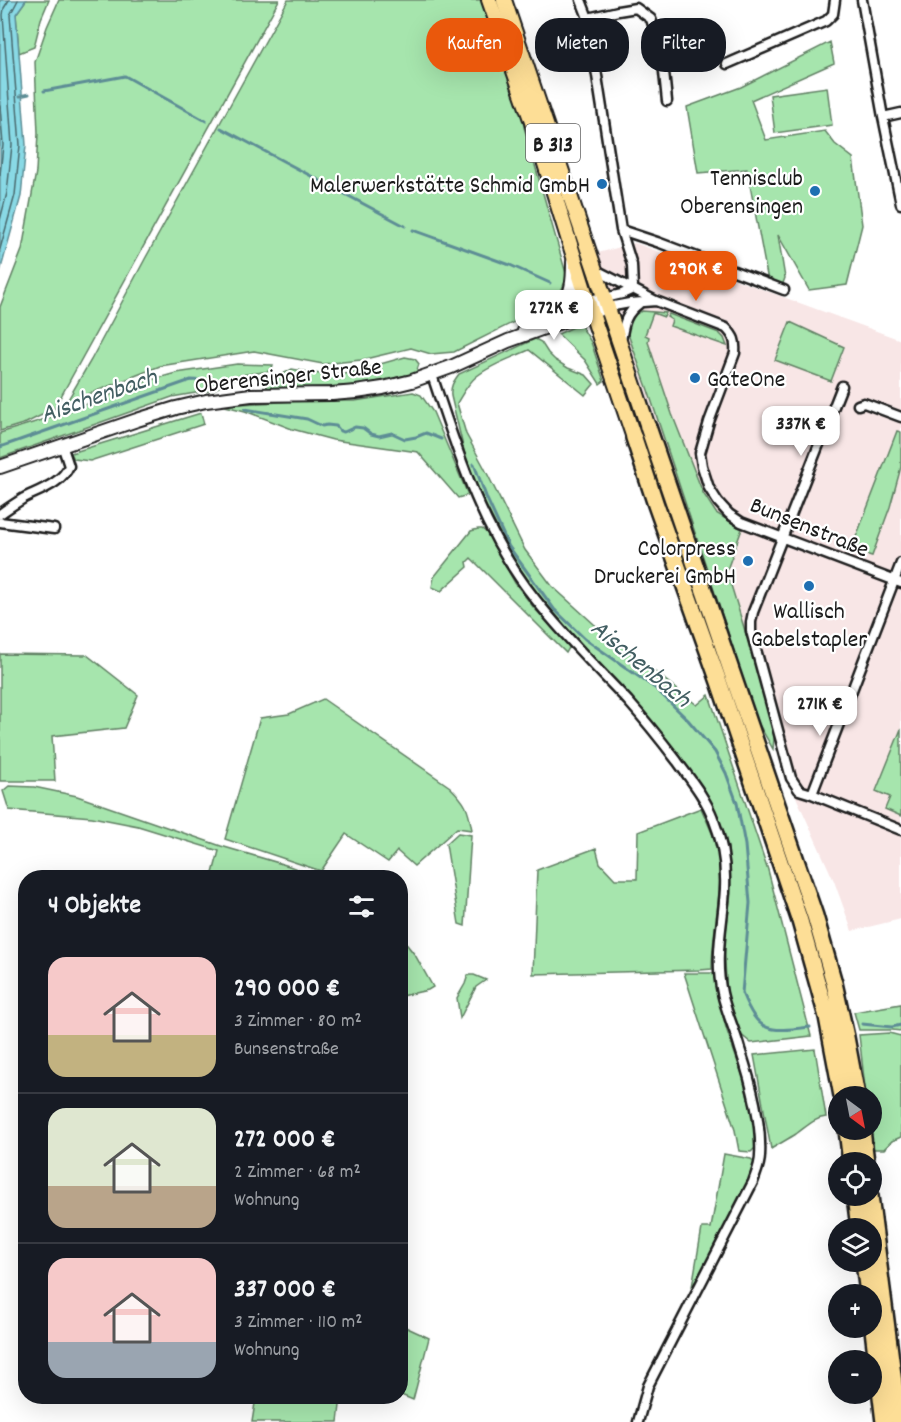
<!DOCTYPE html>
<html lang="de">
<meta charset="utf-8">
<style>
body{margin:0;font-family:Dekko,sans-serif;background:#242831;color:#f1f3f6;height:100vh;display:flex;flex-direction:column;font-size:22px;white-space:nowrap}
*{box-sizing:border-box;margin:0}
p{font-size:20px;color:#9ea1a6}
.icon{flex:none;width:33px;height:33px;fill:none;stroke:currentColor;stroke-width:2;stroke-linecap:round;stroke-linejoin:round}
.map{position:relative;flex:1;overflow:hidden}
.sheet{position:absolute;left:18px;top:870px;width:390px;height:534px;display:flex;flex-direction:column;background:#171b24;border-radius:24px;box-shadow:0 6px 24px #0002}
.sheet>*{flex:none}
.guide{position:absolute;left:426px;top:18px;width:384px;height:54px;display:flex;gap:12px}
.needle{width:39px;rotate:148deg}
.fabs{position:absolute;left:828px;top:1086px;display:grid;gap:12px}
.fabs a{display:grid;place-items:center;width:54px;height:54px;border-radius:50%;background:#171b24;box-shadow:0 6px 24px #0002;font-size:30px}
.price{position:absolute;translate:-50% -51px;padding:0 14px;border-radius:12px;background:#fff;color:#222;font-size:20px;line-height:39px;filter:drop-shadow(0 2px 3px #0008)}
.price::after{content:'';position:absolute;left:50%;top:36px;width:18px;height:14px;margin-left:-9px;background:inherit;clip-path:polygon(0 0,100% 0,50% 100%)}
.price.on{background:#ea580c;color:#fff}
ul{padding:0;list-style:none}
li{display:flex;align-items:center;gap:18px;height:150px;padding:0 30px}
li+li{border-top:2px solid #363941}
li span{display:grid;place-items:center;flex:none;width:168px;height:120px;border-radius:18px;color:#555}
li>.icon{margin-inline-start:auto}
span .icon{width:72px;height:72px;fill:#fffc;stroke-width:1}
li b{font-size:26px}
h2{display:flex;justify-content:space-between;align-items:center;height:72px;padding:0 30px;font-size:26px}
.chip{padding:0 21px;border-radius:24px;background:#171b24;box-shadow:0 6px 24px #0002;font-size:21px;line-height:54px}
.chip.on{background:#ea580c;color:#fff}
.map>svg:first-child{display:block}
.built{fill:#f8e6e6}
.green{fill:#a6e5ad;stroke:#618064;stroke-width:1.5}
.water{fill:#89d9e5;stroke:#5d8d95;stroke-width:1.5}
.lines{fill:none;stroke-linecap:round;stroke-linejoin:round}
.shore{stroke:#48686c;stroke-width:1.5}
.stream{stroke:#5d8d95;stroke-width:3}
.street-casing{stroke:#1c1c1c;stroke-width:13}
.secondary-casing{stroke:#1c1c1c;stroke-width:16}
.primary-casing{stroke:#1c1c1c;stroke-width:18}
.highway-casing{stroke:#1c1c1c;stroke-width:20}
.street{stroke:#fff;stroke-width:8}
.secondary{stroke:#fff;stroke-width:12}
.primary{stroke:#fdde96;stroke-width:14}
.highway{stroke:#fdde96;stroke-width:15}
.poi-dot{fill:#1f6fb2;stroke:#fff;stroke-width:2}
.labels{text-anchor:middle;stroke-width:4.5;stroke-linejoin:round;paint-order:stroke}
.shield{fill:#fff;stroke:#606060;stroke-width:1.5}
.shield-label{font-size:22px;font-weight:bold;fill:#1c1c1c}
.poi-label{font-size:24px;fill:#1c1c1c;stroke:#fff;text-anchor:end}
.street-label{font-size:24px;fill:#1c1c1c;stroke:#fff}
.water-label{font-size:26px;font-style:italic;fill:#425e62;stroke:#fff}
</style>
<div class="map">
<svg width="901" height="1422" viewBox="0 0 901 1422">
<rect width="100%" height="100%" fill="#fff"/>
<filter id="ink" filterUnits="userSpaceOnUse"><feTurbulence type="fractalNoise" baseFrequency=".0167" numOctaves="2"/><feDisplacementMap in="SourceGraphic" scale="12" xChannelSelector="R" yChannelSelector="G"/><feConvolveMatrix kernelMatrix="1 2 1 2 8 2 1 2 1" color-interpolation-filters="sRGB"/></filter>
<g filter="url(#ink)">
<!-- built -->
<path class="built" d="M635 243 901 340V919L852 931 834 881 792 788 725 575 699 547 598 253Z"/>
<!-- green -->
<path class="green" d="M26 0H49L41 19 34 47 19 53 16 14Z
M59 0H279L54 409 26 423 0 431V307L22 250 36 172 38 133 35 62 47 27Z
M288 0H483L519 97 524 127 567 277 561 291 550 304 454 352 431 354 411 348 361 360 323 364 254 351 160 366 66 403 91 360 145 259Z
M830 42 834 63 751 100 766 140 825 131 835 144 853 158 862 225 847 285 809 290 778 235 785 278 782 286 768 281 747 169 698 173 687 107 741 87Z
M827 87 832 125 775 133 770 95Z
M642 311 666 313 664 317 653 313 645 335 649 337 648 342 672 414 703 493 716 513 742 529 725 575 731 585 775 729 773 749 757 721 648 390 628 334V327L632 315Z
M669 314 719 333 724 338 727 346 670 326 672 320 667 317Z
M790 322 844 347 831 381 775 360Z
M580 324 591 342 604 381 600 384 585 360 558 334Z
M535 339 541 342 548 353 555 360 568 368 586 375 594 384 585 395 529 350C512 358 492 364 477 376 468 383 463 393 457 403L466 434 484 467 525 550 552 586 594 624 697 705 709 695 768 870 811 1036 751 1043 739 1033 727 995 724 947 731 893 728 848 719 819 704 789 656 726 583 646 537 593 514 560 479 492 465 455 451 396C450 387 453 382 459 374Z
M405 357 415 359 419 364 416 373 362 385 266 390 268 382 292 369 320 374H345Z
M237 364 273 365 271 371 241 375 213 390 172 397 0 458V433L58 415 144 382 176 373Z
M413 392 421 395 433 412 468 495 458 498 418 452 333 440 292 429 245 411 221 405 300 401H355Z
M201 413 204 424 90 461 74 459 71 453Z
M897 431 901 432V467L890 507 872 556 851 550Z
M478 529H482L488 534 515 583 534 608 570 646 566 653 471 558 467 562 468 567 441 591 432 587 434 577 471 531Z
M0 654 87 655 138 695 124 728 52 736 55 781H0Z
M323 699 450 787C466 803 468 808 472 830L457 828 414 866 397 851 388 862 346 834 321 871 225 839 260 718 289 714Z
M901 729V816L885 809 890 797 876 791Z
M9 786 34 787 77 796 221 846 289 866 318 877H212L219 851 138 826 92 817 9 810 3 791Z
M701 808C709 826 719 845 720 865 721 900 712 934 712 969L700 970 533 974 537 870 596 848 600 863 615 879H637L638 832Z
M458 833 471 835 465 926 459 924 446 844Z
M400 936 415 955 433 987 428 990 401 996Z
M684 973H713L726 1028 743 1077 753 1119 755 1148 751 1152 739 1151 735 1130Z
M468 975H474L486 980 476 987 460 1018 457 998 465 984Z
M901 1004V1031L892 1030H859L854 1012Z
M889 1033 901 1036V1137L892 1141 884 1149H872L869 1130H872V1096H866L859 1035Z
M815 1049 826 1117C814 1118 806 1127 796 1134 788 1139 779 1144 771 1149L754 1055Z
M724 1154 751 1159 755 1163C740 1207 716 1248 692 1287L702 1228H711Z
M401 1325 429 1338 413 1400 401 1395Z
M256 1397H341L338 1422H252Z"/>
<!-- water -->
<path class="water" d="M0 0H26L16 14 26 145 21 196 0 272Z"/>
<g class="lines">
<!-- shore -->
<path class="shore" d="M0 106 3 145 0 175
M0 220 7 193 12 145 3 15 4 8 9 0
M0 249 15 195 20 145 10 15 18 0"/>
<!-- stream -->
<path class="stream" d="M44 91 125 76 206 121
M20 96 29 94
M221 128 405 226
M413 230 510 265 550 283
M245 409 307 419 322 426 327 425 336 426 340 431 344 432 355 427 363 428 371 434 379 436 392 433 405 439 416 437 426 433 441 439
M0 447 191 380 209 381
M474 464 487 499 509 547 554 609 585 639 655 688 688 720 715 752 726 773 737 803 745 845 750 903 742 993C759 1034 769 1032 810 1027
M862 1024 892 1027 901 1025"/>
<!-- street casing -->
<g class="street-casing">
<path id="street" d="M581 0 588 18 621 230 632 265 633 289
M862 0 883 117 901 204
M588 18 618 11 636 8 651 19 662 53 667 101
M727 64 826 21 833 14 835 0
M883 117 901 113
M621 230 660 243 784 290
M596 270 656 301 726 328C734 336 736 341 735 353L709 422 700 453 702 466 709 488 718 502 729 514 741 522 901 583
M605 298 622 294 633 289
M608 307 630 303 656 301
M621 341C624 323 625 314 640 303
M432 375C458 454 483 534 536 600 564 636 597 668 628 701 645 720 661 740 677 761 690 779 705 797 713 818 722 840 726 866 725 889 723 925 714 956 722 993 726 1012 735 1030 740 1049 750 1079 762 1124 760 1156 760 1165 756 1173 753 1182L648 1386 638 1422
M858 405 864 403 901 417
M0 514C8 508 16 503 24 498 40 490 62 483 69 466L62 445
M0 522 54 529
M901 563 812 794 901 830
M812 794 799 790 791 778 751 631V622L753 612 842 386"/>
</g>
<!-- secondary casing -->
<g class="secondary-casing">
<path id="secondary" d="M562 310C572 292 573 282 573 262
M524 331 562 310 605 298
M0 467 137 420 176 408 206 401 251 395 332 394 356 392 383 388 412 381 451 367 508 341 574 317 608 307"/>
</g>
<!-- primary casing -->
<g class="primary-casing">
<path id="primary" d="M489 0 532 122 588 302 634 438
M504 0 648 427"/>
</g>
<!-- highway casing -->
<g class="highway-casing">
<path id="highway" d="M648 427 815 916 834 983 846 1037 857 1096
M634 438 656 505 719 682 800 921 827 1017 842 1096
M847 1130 851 1162
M862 1130 866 1162
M855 1196 859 1228
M870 1196 899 1422
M864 1262 868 1294
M872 1321 884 1422"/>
</g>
<!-- street -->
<use href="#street" class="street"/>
<!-- secondary -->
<use href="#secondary" class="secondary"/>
<!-- primary -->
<use href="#primary" class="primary"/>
<!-- highway -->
<use href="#highway" class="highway"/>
</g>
</g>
<!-- markers -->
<g class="poi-dot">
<circle cx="602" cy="184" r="6"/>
<circle cx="815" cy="191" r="6"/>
<circle cx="695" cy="378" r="6"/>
<circle cx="748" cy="561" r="6"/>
<circle cx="809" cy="586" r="6"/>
</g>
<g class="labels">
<!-- shield labels -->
<rect class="shield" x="526" y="124" width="54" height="38" rx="4.5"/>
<g class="shield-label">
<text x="553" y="151">B 313</text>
</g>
<!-- poi labels -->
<g class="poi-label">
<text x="803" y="185">Tennisclub<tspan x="803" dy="28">Oberensingen</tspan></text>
<text x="590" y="192">Malerwerkstätte Schmid GmbH</text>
<text x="707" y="386" text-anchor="start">GateOne</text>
<text x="736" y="555">Colorpress<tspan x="736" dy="28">Druckerei GmbH</tspan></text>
<text x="809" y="618" text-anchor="middle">Wallisch<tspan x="809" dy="28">Gabelstapler</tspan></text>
</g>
<!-- street labels -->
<g class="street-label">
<text transform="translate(288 375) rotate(-6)" y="8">Oberensinger Straße</text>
<text transform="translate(810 526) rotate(22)" y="8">Bunsenstraße</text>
</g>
<!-- water labels -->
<g class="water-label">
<text transform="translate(98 394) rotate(-19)" y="9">Aischenbach</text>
<text transform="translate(642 662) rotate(40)" y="9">Aischenbach</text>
</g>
</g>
</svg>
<div class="fabs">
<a><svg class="needle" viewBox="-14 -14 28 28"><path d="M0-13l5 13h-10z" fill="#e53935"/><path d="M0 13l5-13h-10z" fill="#9ea1a6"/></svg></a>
<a><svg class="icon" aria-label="locate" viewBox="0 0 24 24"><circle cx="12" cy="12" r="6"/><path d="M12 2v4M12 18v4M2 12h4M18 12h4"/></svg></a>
<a><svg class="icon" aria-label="layers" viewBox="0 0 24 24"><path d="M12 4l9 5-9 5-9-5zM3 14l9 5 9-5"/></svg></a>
<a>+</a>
<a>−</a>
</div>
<b class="price on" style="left:696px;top:302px">290K €</b>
<b class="price" style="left:554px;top:341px">272K €</b>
<b class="price" style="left:801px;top:457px">337K €</b>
<b class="price" style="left:820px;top:737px">271K €</b>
<div class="guide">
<a class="chip on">Kaufen</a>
<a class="chip">Mieten</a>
<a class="chip">Filter</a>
</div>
<section class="sheet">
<h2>4 Objekte<svg class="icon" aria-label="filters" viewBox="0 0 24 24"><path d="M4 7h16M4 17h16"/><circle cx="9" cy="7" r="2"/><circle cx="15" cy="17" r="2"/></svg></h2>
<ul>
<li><span style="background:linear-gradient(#f6c9c9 65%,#c2b280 0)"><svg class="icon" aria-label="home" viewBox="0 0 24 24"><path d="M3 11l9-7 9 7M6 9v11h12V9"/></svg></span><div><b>290 000 €</b><p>3 Zimmer · 80 m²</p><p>Bunsenstraße</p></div></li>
<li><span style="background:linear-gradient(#dfe7d0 65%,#b9a48a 0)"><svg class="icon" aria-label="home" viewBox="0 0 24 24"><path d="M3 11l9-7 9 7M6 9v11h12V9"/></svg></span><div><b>272 000 €</b><p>2 Zimmer · 68 m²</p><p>Wohnung</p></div></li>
<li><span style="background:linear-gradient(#f6c9c9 70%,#9aa5b1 0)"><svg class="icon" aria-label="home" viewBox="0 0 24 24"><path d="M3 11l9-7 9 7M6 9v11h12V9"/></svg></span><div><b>337 000 €</b><p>3 Zimmer · 110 m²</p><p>Wohnung</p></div></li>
</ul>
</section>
</div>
